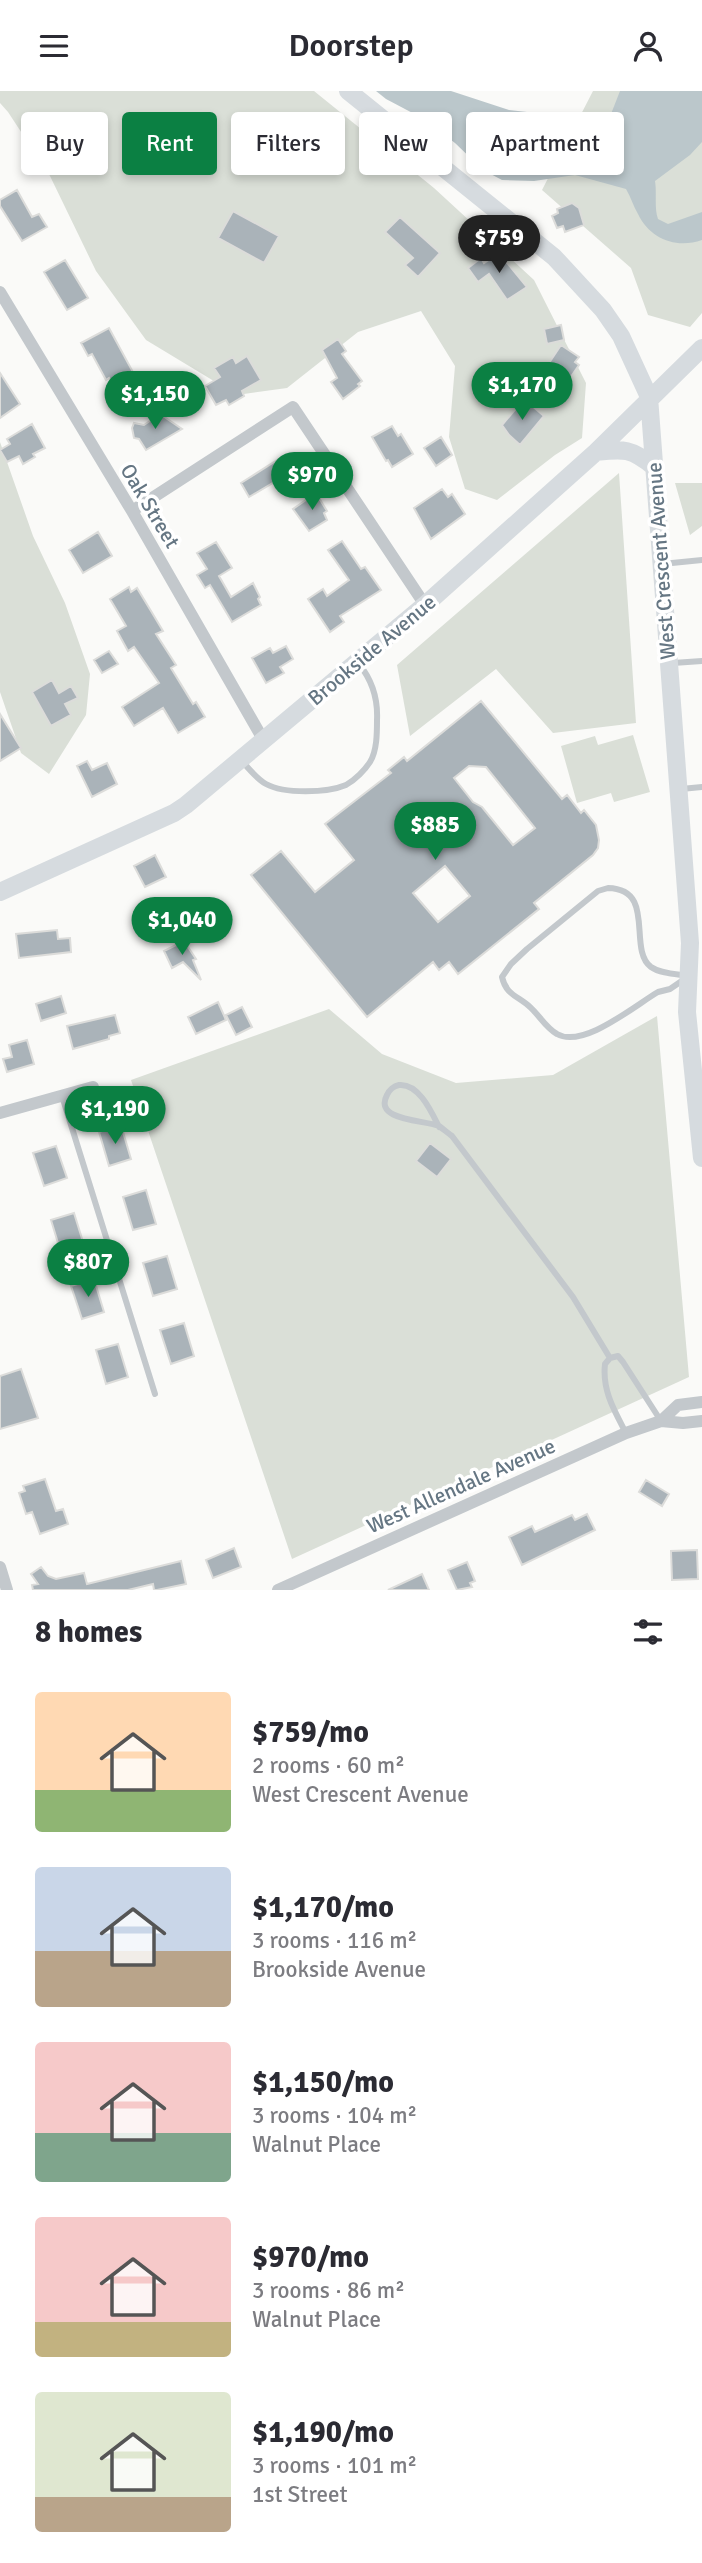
<!DOCTYPE html>
<meta charset="utf-8">
<style>
body{margin:0;font-family:Signika,sans-serif;background:#f7f7f7;color:#2b2b33;height:100vh;display:flex;flex-direction:column;font-size:26px;white-space:nowrap}
*{box-sizing:border-box;margin:0}
p{font-size:23px;color:#7c7c81}
.icon{flex:none;width:38px;height:38px;fill:none;stroke:currentColor;stroke-width:2;stroke-linecap:round;stroke-linejoin:round}
.map{position:relative;height:1499px;overflow:hidden}
.details{display:flex;flex-direction:column;background:#fff;flex:1}
.details>*{flex:none}
.top-card{position:absolute;left:21px;top:21px;width:662px;height:63px;display:flex;gap:14px}
.price{position:absolute;translate:-50% -60px;padding:0 16px;border-radius:24px;background:#0b8043;color:#fff;font-size:23px;line-height:46px;filter:drop-shadow(0 2px 4px #0008)}
.price::after{content:'';position:absolute;left:50%;top:42px;width:21px;height:16px;margin-left:-10px;background:inherit;clip-path:polygon(0 0,100% 0,50% 100%)}
.price.current{background:#222;color:#fff}
ul{padding:0;list-style:none}
li{display:flex;align-items:center;gap:21px;height:175px;padding:0 35px}
li span{display:grid;place-items:center;flex:none;width:196px;height:140px;border-radius:7px;color:#555}
li>.icon{margin-inline-start:auto}
span .icon{width:84px;height:84px;fill:#fffc;stroke-width:1}
li b{font-size:30px}
h2{display:flex;justify-content:space-between;align-items:center;height:84px;padding:0 35px;font-size:30px}
.tag{padding:0 24px;border-radius:7px;background:#fff;box-shadow:0 4px 10px #0003;font-size:24px;line-height:63px}
.tag.current{background:#0b8043;color:#fff}
header{display:flex;justify-content:space-between;align-items:center;height:91px;padding:0 35px;background:#fff;font-size:32px;font-weight:600}
.map>svg:first-child{display:block}
.green{fill:#dadfd7}
.water{fill:#bbc7cb}
.building{fill:#aab3b9;stroke:#dcdcda;stroke-width:2;fill-rule:evenodd}
.lines{fill:none;stroke-linecap:round;stroke-linejoin:round}
.lane{stroke:#c3c8cc;stroke-width:6}
.street{stroke:#c3c8cc;stroke-width:12}
.secondary{stroke:#d6dbdf;stroke-width:18}
.labels{text-anchor:middle;stroke-width:7;stroke-linejoin:round;paint-order:stroke}
.street-label{font-size:21px;fill:#657683;stroke:#fff}
</style>
<header><svg class="icon" aria-label="menu" viewBox="0 0 24 24"><path d="M4 6h16M4 12h16M4 18h16"/></svg>Doorstep<svg class="icon" aria-label="person" viewBox="0 0 24 24"><circle cx="12" cy="8" r="4"/><path d="M4 21q1-7 8-7t8 7"/></svg></header>
<div class="map">
<svg width="702" height="1499" viewBox="0 0 702 1499">
<rect width="100%" height="100%" fill="#fafaf8"/>
<!-- green -->
<path class="green" d="M0 0H314L434 97 534 189 586 292 582 347 555 364 497 409 465 398 449 346 455 275 421 220 358 241 287 297 237 304 146 249 96 180 50 85 8 21 0 12Z
M593 0H702V222L690 236 648 224 631 177 542 99Z
M0 351 33 445 65 512 90 583 86 624 49 683 21 662 0 601Z
M619 382 636 632 553 642 496 578 410 645 397 574Z
M675 392H702V435L690 444Z
M633 644 650 701 614 711 611 702 577 712 561 655 595 645 598 654Z
M329 918 382 963 456 992 553 984 657 925 689 1286 292 1468 131 989Z"/>
<!-- water -->
<path class="water" d="M376 0H451L509 19 563 25 611 23 620 0H702V51L690 64 655 90C657 102 654 117 658 128L668 133 702 121V149C676 158 650 148 638 123 633 115 631 106 626 98L575 84 534 90 502 89 483 79 455 52 422 27 386 8Z"/>
<!-- building -->
<path class="building" d="M17 99 32 126 39 123 47 136 22 150 0 115V109Z
M572 112 579 117 584 134 565 141 563 135 557 137 552 125 558 122 557 118Z
M233 120 279 145 264 172 218 147Z
M400 126 440 162 418 186 405 174 413 167 385 141Z
M499 162 527 196 507 209 489 183 478 191 468 177 481 167 484 172Z
M65 169 88 207 67 219 44 181Z
M561 234 564 249 547 253 544 238Z
M109 237 134 283 113 295 109 287 106 289 92 263 88 265 81 252Z
M338 248 346 260 342 263 362 290 358 293 360 295 343 308 331 291 337 287 322 259Z
M561 254 579 266 575 271 579 274 566 293 562 291 557 299 539 287Z
M247 265 261 289 242 300 244 305 229 314 226 309 216 314 205 295 220 286 214 277 233 266 236 272Z
M0 282 20 313 0 327Z
M185 294 196 311 182 320 171 303Z
M524 308 544 325 520 354 509 344 502 334Z
M160 323 182 338 146 359 139 348 134 347 132 337 134 332 144 334Z
M32 333 45 357 33 363 35 366 23 373 19 365 7 371 0 359 10 353 7 348Z
M392 335 398 345 401 343 413 363 392 376 388 369 386 370 372 346Z
M441 346 452 364 436 375 424 357Z
M282 366 294 387 281 395 278 389 249 406 241 392Z
M442 398 448 406 452 403 465 423 431 448 414 417Z
M316 402 327 420 324 422 327 429 309 440 293 418Z
M98 441 112 465 83 482 69 459Z
M342 450 361 478 365 476 381 499 340 525 344 531 330 541 308 508 323 498 327 505 349 489 328 459Z
M216 451 232 477 219 485 231 506 253 492 260 506 258 508 261 514 232 531 210 494 205 497 197 484 207 478 197 462Z
M129 496 131 501 137 497 151 520 163 540 156 543 176 574 171 577 193 613 196 611 205 626 178 642 163 617 134 635 122 616 159 592 134 556 128 560 117 540 126 535 110 508Z
M286 555 293 568 280 576 284 582 266 592 252 567 270 557 273 562Z
M109 560 118 573 102 582 94 569Z
M52 589 59 602 71 595 78 607 65 613 71 624 51 635 32 601Z
M481 610 562 708 567 704 581 722 584 719 596 734 599 749 598 757 593 764 534 812 539 818 458 883 449 871 439 879 433 871 367 926 251 784 281 760 315 801 354 769 325 733 391 682 388 679 404 666 407 670ZM469 675 486 676 535 737 513 754 482 716 473 711 454 687ZM445 775 470 805 438 831 413 802Z
M0 623 21 657 0 670Z
M87 670 92 679 107 672 117 693 92 706 77 675Z
M155 764 166 786 145 796 134 775Z
M57 839 58 848 70 847 71 861 19 867 16 843Z
M184 850 196 868 193 869 201 889 183 871 172 877 164 860Z
M61 905 66 922 41 930 36 913Z
M218 911 226 929 196 943 188 926Z
M242 916 252 936 236 944 226 924Z
M115 924 120 942 109 945V948L73 958 67 935Z
M27 949 34 973 7 981 3 968 12 966 9 954Z
M121 1034 131 1068 109 1075 99 1041Z
M430 1052 451 1068 437 1086 416 1070Z
M56 1055 67 1087 44 1095 33 1062Z
M146 1099 156 1133 133 1139 123 1106Z
M74 1122 84 1154 61 1162 51 1129Z
M167 1165 177 1198 153 1205 143 1172Z
M94 1188 104 1221 82 1228 71 1195Z
M184 1232 194 1265 171 1273 160 1239Z
M118 1253 128 1286 106 1293 96 1259Z
M21 1278 38 1327 0 1338V1285Z
M45 1388 56 1420 63 1418 68 1433 40 1443 32 1421 26 1423 19 1402 25 1400 23 1395Z
M646 1389 669 1403 662 1415 639 1401Z
M587 1423 595 1439 522 1474 509 1446 532 1435 535 1441 572 1424 575 1429Z
M234 1457 241 1476 213 1487 206 1469Z
M697 1459 698 1488 672 1489 671 1460Z
M181 1470 186 1493 157 1499H154L153 1493 128 1499H33L32 1494 38 1493 31 1483 41 1476 48 1485 56 1488 84 1482 87 1493Z
M467 1471 475 1490 470 1492 472 1496 457 1499 448 1479Z
M422 1483 429 1499H388Z"/>
<g class="lines">
<!-- lane -->
<path class="lane" d="M662 473 702 469
M673 572 702 570
M242 670C249 678 257 688 266 693 284 703 327 702 346 694 355 689 365 679 370 671 377 660 377 642 377 629 378 608 372 589 359 573
M681 698 702 696
M608 797C657 798 627 858 651 876 661 883 677 883 689 885L670 898 658 901C634 915 583 958 557 943 546 937 539 924 530 916 518 905 506 904 502 886L511 873 527 858 598 800Z
M62 1005 155 1303
M439 1036C432 1022 419 992 399 994 394 995 389 999 387 1004 373 1030 425 1029 439 1035 443 1038 448 1042 452 1045L573 1206 610 1267
M626 1342C614 1319 602 1299 605 1273L610 1267 618 1265 623 1271 661 1330"/>
<!-- street -->
<path class="street" d="M0 201 132 420 264 650
M132 420 293 316 425 514
M0 1022 93 996
M661 1330 678 1314 702 1311
M0 1476 7 1499
M278 1499 626 1342 661 1330 683 1332 702 1330"/>
<!-- secondary -->
<path class="secondary" d="M348 0 554 166 603 219 621 245 649 306 690 852 687 921 702 1067
M596 361C624 358 631 357 654 376
M0 801 174 722 186 714 425 514 596 361 702 257"/>
</g>
<g class="labels">
<!-- street labels -->
<g class="street-label">
<text transform="translate(150 415) rotate(59)" y="7">Oak Street</text>
<text transform="translate(661 470) rotate(-94)" y="7">West Crescent Avenue</text>
<text transform="translate(372 559) rotate(-40)" y="7">Brookside Avenue</text>
<text transform="translate(461 1395) rotate(-24)" y="7">West Allendale Avenue</text>
</g>
</g>
</svg>
<b class="price current" style="left:499px;top:184px">$759</b>
<b class="price" style="left:522px;top:331px">$1,170</b>
<b class="price" style="left:155px;top:340px">$1,150</b>
<b class="price" style="left:312px;top:421px">$970</b>
<b class="price" style="left:435px;top:771px">$885</b>
<b class="price" style="left:182px;top:866px">$1,040</b>
<b class="price" style="left:115px;top:1055px">$1,190</b>
<b class="price" style="left:88px;top:1208px">$807</b>
<div class="top-card">
<a class="tag">Buy</a>
<a class="tag current">Rent</a>
<a class="tag">Filters</a>
<a class="tag">New</a>
<a class="tag">Apartment</a>
</div>
</div>
<section class="details">
<h2>8 homes<svg class="icon" aria-label="filters" viewBox="0 0 24 24"><path d="M4 7h16M4 17h16"/><circle cx="9" cy="7" r="2"/><circle cx="15" cy="17" r="2"/></svg></h2>
<ul>
<li><span style="background:linear-gradient(#ffd9b3 70%,#8fb573 0)"><svg class="icon" aria-label="home" viewBox="0 0 24 24"><path d="M3 11l9-7 9 7M6 9v11h12V9"/></svg></span><div><b>$759/mo</b><p>2 rooms · 60 m²</p><p>West Crescent Avenue</p></div></li>
<li><span style="background:linear-gradient(#c9d6e8 60%,#b9a48a 0)"><svg class="icon" aria-label="home" viewBox="0 0 24 24"><path d="M3 11l9-7 9 7M6 9v11h12V9"/></svg></span><div><b>$1,170/mo</b><p>3 rooms · 116 m²</p><p>Brookside Avenue</p></div></li>
<li><span style="background:linear-gradient(#f6c9c9 65%,#7fa58c 0)"><svg class="icon" aria-label="home" viewBox="0 0 24 24"><path d="M3 11l9-7 9 7M6 9v11h12V9"/></svg></span><div><b>$1,150/mo</b><p>3 rooms · 104 m²</p><p>Walnut Place</p></div></li>
<li><span style="background:linear-gradient(#f6c9c9 75%,#c2b280 0)"><svg class="icon" aria-label="home" viewBox="0 0 24 24"><path d="M3 11l9-7 9 7M6 9v11h12V9"/></svg></span><div><b>$970/mo</b><p>3 rooms · 86 m²</p><p>Walnut Place</p></div></li>
<li><span style="background:linear-gradient(#dfe7d0 75%,#b9a48a 0)"><svg class="icon" aria-label="home" viewBox="0 0 24 24"><path d="M3 11l9-7 9 7M6 9v11h12V9"/></svg></span><div><b>$1,190/mo</b><p>3 rooms · 101 m²</p><p>1st Street</p></div></li>
</ul>
</section>
